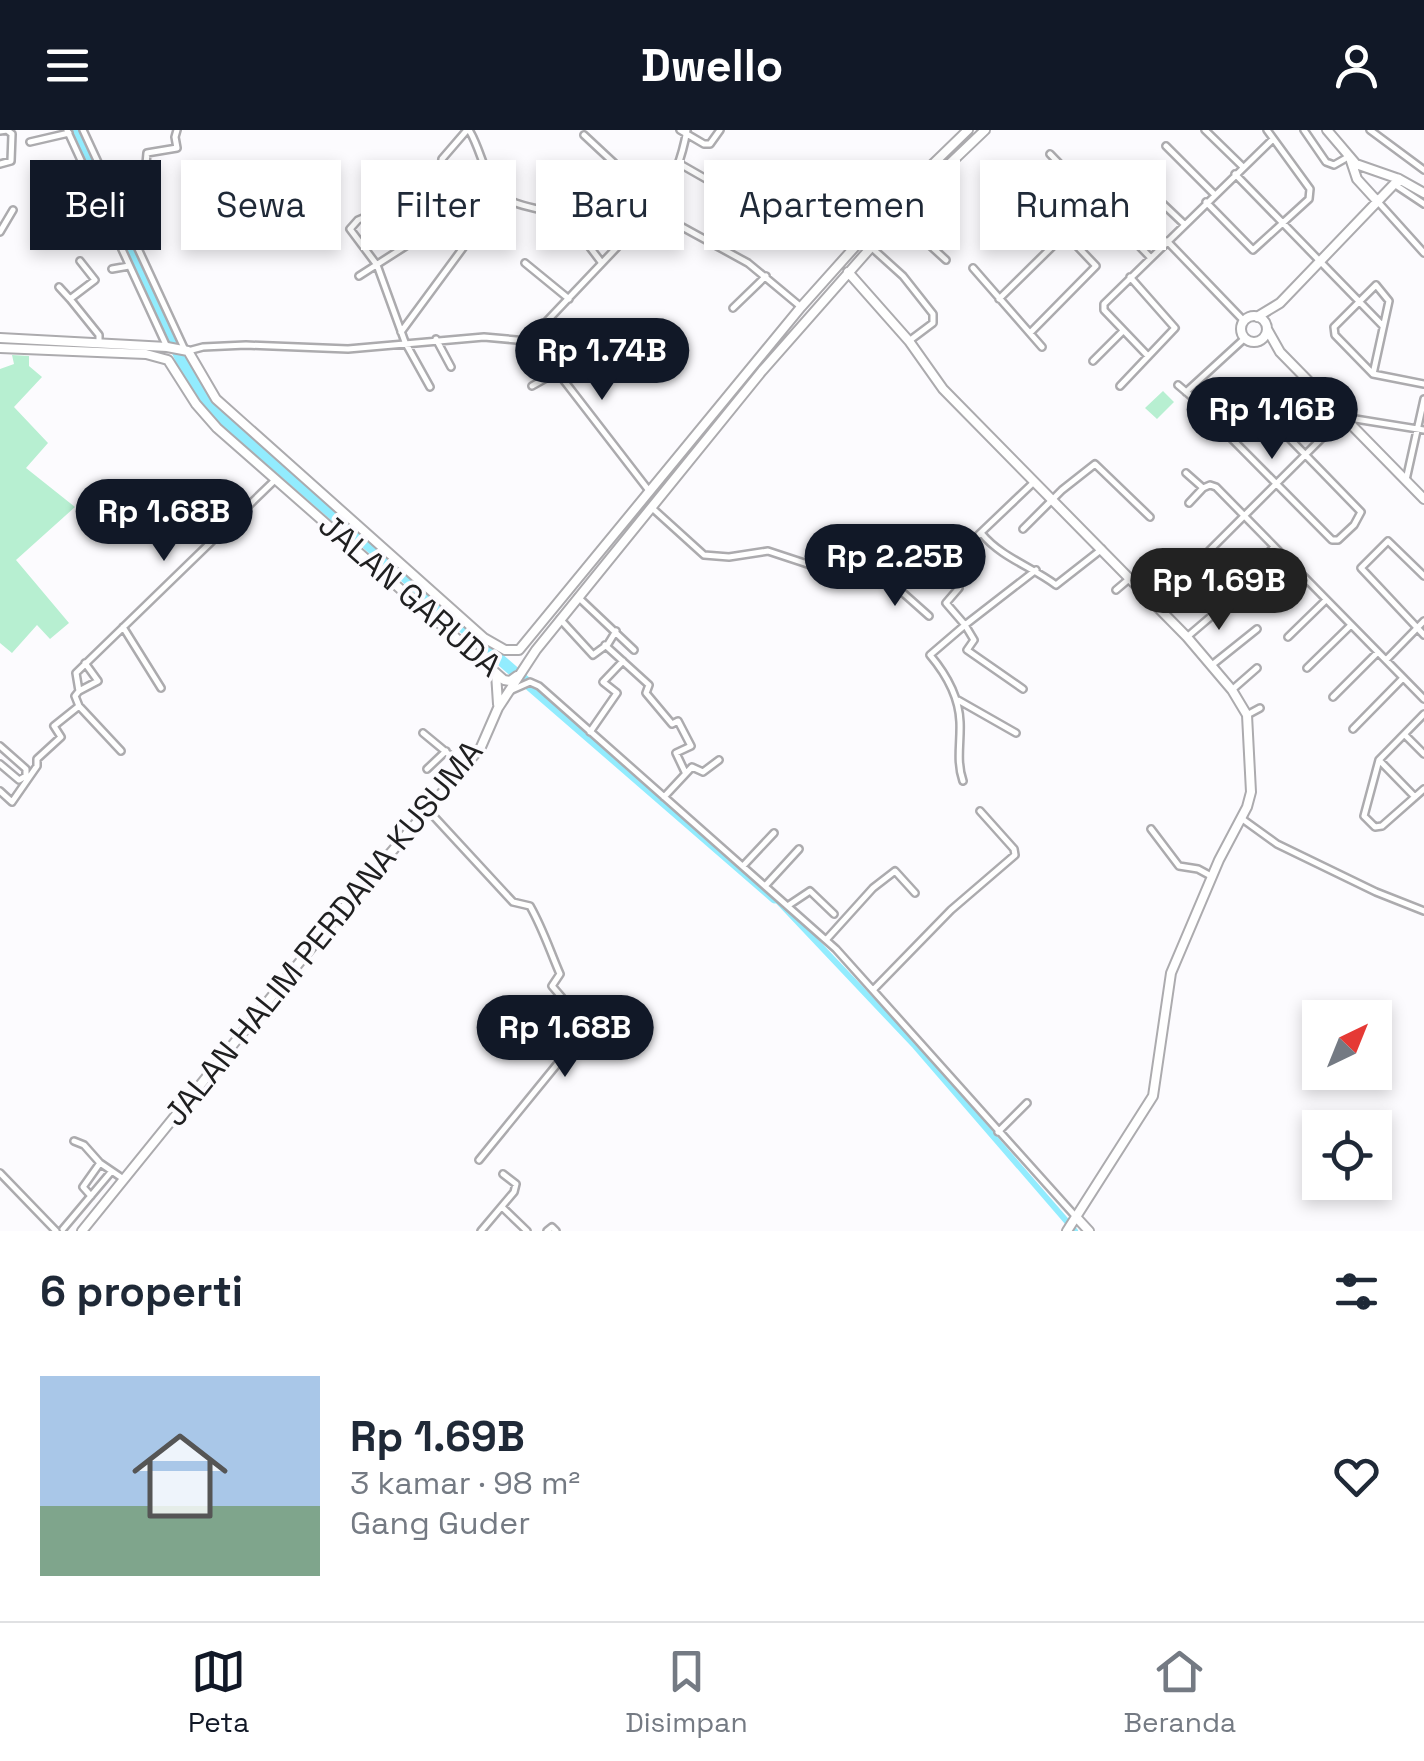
<!DOCTYPE html>
<html lang="id">
<meta charset="utf-8">
<style>
body{margin:0;font-family:"Space Grotesk",sans-serif;background:#f2f2f3;color:#1f2937;height:100vh;display:flex;flex-direction:column;font-size:38px;white-space:nowrap}
*{box-sizing:border-box;margin:0}
p{font-size:32px;color:#747a83}
.icon{flex:none;width:55px;height:55px;fill:none;stroke:currentColor;stroke-width:2;stroke-linecap:round;stroke-linejoin:round}
.map{position:relative;height:1101px;overflow:hidden}
.sheet{display:flex;flex-direction:column;background:#fff;flex:1}
.sheet>*{flex:none}
.hud{position:absolute;left:30px;top:30px;width:1365px;height:90px;display:flex;gap:20px}
.needle{width:65px;rotate:43deg}
.fabs{position:absolute;left:1302px;top:870px;display:grid;gap:20px}
.fabs a{display:grid;place-items:center;width:90px;height:90px;border-radius:0px;background:#fff;box-shadow:0 5px 15px #0003;font-size:50px}
.price{position:absolute;translate:-50% -85px;padding:0 22px;border-radius:35px;background:#111827;color:#fff;font-size:32px;line-height:65px;filter:drop-shadow(0 2px 5px #0008)}
.price::after{content:'';position:absolute;left:50%;top:60px;width:30px;height:22px;margin-left:-15px;background:inherit;clip-path:polygon(0 0,100% 0,50% 100%)}
.price.current{background:#222;color:#fff}
ul{padding:0;list-style:none}
li{display:flex;align-items:center;gap:30px;height:250px;padding:0 40px}
li span{display:grid;place-items:center;flex:none;width:280px;height:200px;border-radius:0px;color:#555}
li>.icon{margin-inline-start:auto}
span .icon{width:120px;height:120px;fill:#fffc;stroke-width:1}
li b{font-size:42px}
h2{display:flex;justify-content:space-between;align-items:center;height:120px;padding:0 40px;font-size:42px}
.pill{padding:0 35px;border-radius:0px;background:#fff;box-shadow:0 5px 15px #0003;font-size:35px;line-height:90px}
.pill.current{background:#111827;color:#fff}
header{display:flex;justify-content:space-between;align-items:center;height:130px;padding:0 40px;background:#111827;color:#fff;font-size:45px;font-weight:700}
.tab-bar{display:flex;justify-content:space-around;align-items:center;height:140px;border-top:2px solid #e0e1e3;background:#fff;font-size:28px;color:#747a83}
.tab-bar a{display:grid;justify-items:center;gap:5px}
.tab-bar .current{color:#111827}
.map>svg:first-child{display:block}
.green{fill:#b7efd1}
.lines{fill:none;stroke-linecap:round;stroke-linejoin:round}
.canal{stroke:#92ecfe;stroke-width:6}
.river{stroke:#92ecfe;stroke-width:11}
.street-casing{stroke:#acabae;stroke-width:10}
.secondary-casing{stroke:#acabae;stroke-width:12}
.street{stroke:#fff;stroke-width:5}
.secondary{stroke:#fff;stroke-width:8}
.labels{text-anchor:middle;stroke-width:8;stroke-linejoin:round;paint-order:stroke}
.street-label{font-size:32px;fill:#1f1f20;stroke:#fcfbfe}
</style>
<header><svg class="icon" aria-label="menu" viewBox="0 0 24 24"><path d="M4 6h16M4 12h16M4 18h16"/></svg>Dwello<svg class="icon" aria-label="person" viewBox="0 0 24 24"><circle cx="12" cy="8" r="4"/><path d="M4 21q1-7 8-7t8 7"/></svg></header>
<div class="map">
<svg width="1424" height="1101" viewBox="0 0 1424 1101">
<rect width="100%" height="100%" fill="#fcfbfe"/>
<!-- green -->
<path class="green" d="M12 225 29 226V236L42 247 14 277 48 313 26 338 75 377 16 430 69 493 50 509 37 495 12 523 0 513V239L14 234Z
M1163 261 1174 272 1157 289 1145 278Z"/>
<g class="lines">
<!-- canal -->
<path class="canal" d="M775 768 915 916 1075 1101"/>
<!-- river -->
<path class="river" d="M77 0 181 230 209 277 775 768"/>
<!-- street casing -->
<g class="street-casing">
<path id="street" d="M67 0 167 217
M83 0 185 220
M469 0C481 19 484 47 500 63 516 79 540 76 558 86 576 97 589 116 601 132
M680 0 704 14H710L720 0
M1205 0 1242 36
M1304 0 1326 32 1334 35 1348 27
M1370 0 1424 40
M0 1 7 0 12 4 11 31 0 34
M584 5 658 74
M30 12 69 3
M1166 16 1214 64
M1050 24 1149 126
M146 34 147 23 177 18 175 7 177 0
M680 34 715 54
M1235 44 1383 196
M448 47 441 38 442 29 467 0
M1394 54 1424 74
M114 66 135 59 144 60
M1206 72 1253 120 1309 69 1310 59 1267 0
M1379 73 1424 123
M653 81 748 133 801 177
M375 83 358 90 350 99 377 135 405 212 430 257
M898 86 946 130
M565 91 571 79 616 35
M1062 101 1126 39 1183 93
M0 102 13 80
M1167 111 1244 191
M872 118 903 146 933 184V193L909 211
M525 133 569 169
M973 138 1042 217
M112 139 129 136
M359 146 412 112 448 81 463 77 481 78
M59 157 70 169 95 150 80 131
M70 169 99 205V214
M999 169 1065 104
M733 178 766 146
M401 202 471 107 492 52
M1030 203 1096 136 1040 77
M436 209 451 237
M528 211 658 74C674 49 682 28 687 0
M188 221 203 217 246 215 348 219 484 207 528 211 545 226 650 362
M1148 226 1104 180V174L1273 9
M1093 231 1123 201
M1373 244 1389 171 1376 155 1334 197 1335 205 1373 244 1424 254
M1178 255 1198 272
M532 256 557 242
M1120 256 1175 198 1130 147
M1186 262 1245 208
M1254 272 1361 382 1354 395 1338 410H1332L1225 302Z
M1186 343 1203 358
M1406 350 1424 269
M1189 373 1203 358 1210 355 1216 357 1424 569
M651 377 704 425 729 427 768 421 859 451 884 441 903 451 971 412 1034 352
M1023 399 1062 360 1095 334 1150 387
M982 404C1001 427 1032 437 1056 455L1102 419
M1209 421 1343 287 1424 300
M938 433 958 453 959 458 946 473 965 495 1036 440
M1247 445 1274 417
M1424 446 1388 411 1361 438 1424 505
M900 450 902 462 929 486
M1116 460 1129 449
M578 467 634 520
M1263 477 1299 442
M560 489 593 525 608 514 616 501
M123 497 161 558
M1187 507 1228 472
M1288 507 1326 470
M605 515 649 555 646 563 672 594 678 591 691 616 676 623 685 642
M1386 530 1424 491
M1212 535 1257 499
M1307 538 1351 495
M1233 559 1257 538
M512 560 530 552 539 556 836 819 1077 1088
M79 561 98 551 85 533
M1333 567 1378 522
M958 570 1016 603
M1424 584 1379 630 1364 686 1375 697 1382 696 1424 659
M1247 585 1260 578
M1353 599 1403 548
M590 602 617 563 603 552 623 531
M423 603 463 636
M1405 605 1424 624
M0 616 26 639V646L19 650 0 634
M121 621 79 576 75 566 79 561 76 543 276 349
M1379 630 1415 667
M427 639 446 621
M963 651C956 631 961 612 960 592 959 567 946 544 930 525L965 495 974 510 967 520 1023 559
M0 661 12 672 37 636V629L61 607 54 596 79 576
M664 667 692 637 703 642 719 630
M427 679 513 772 530 776C543 799 550 821 560 844L552 856 564 870C559 899 571 897 572 916L479 1030
M1241 688 1277 714 1376 762 1424 781
M1151 699 1179 736 1198 739 1211 746
M743 736 774 703
M766 755 799 719
M789 775 810 761 834 784
M826 810 873 758 895 741 915 763
M874 859 951 780 1015 725 1014 719 980 681
M998 1002 1027 973
M74 1011 84 1015 100 1033 122 1048
M0 1043 56 1101
M91 1066 83 1057 100 1033
M502 1077 527 1101
M63 1099 111 1042
M481 1101 514 1062 516 1054 503 1044
M547 1101 552 1097 556 1101"/>
</g>
<!-- secondary casing -->
<g class="secondary-casing">
<path id="secondary" d="M1327 0 1356 34 1399 49 1424 63
M1351 31 1357 49 1378 72
M848 142 909 211 943 259 1187 507 1232 560 1247 585 1251 662 1247 677 1219 730 1171 843 1153 966 1067 1101
M1241 199a13 13 0 1 1 26 0a13 13 0 1 1-26 0Z
M1257 187 1280 173 1399 49
M1267 199 1280 222 1424 369
M0 208 167 217 188 221 216 269 484 508 505 520H519L801 177 903 63 968 0
M0 218 146 224 168 230 196 274 217 298 504 550 510 551 517 546
M496 543 498 574
M1077 1088 1089 1101
M82 1101 341 781 481 617 498 578 536 520 762 241 918 64 985 0"/>
</g>
<!-- street -->
<use href="#street" class="street"/>
<!-- secondary -->
<use href="#secondary" class="secondary"/>
</g>
<g class="labels">
<!-- street labels -->
<g class="street-label">
<text transform="translate(410 465) rotate(41)" y="11">JALAN GARUDA</text>
<text transform="translate(323 803) rotate(-51)" y="11">JALAN HALIM PERDANA KUSUMA</text>
</g>
</g>
</svg>
<div class="fabs">
<a><svg class="needle" viewBox="-14 -14 28 28"><path d="M0-13l5 13h-10z" fill="#e53935"/><path d="M0 13l5-13h-10z" fill="#747a83"/></svg></a>
<a><svg class="icon" aria-label="locate" viewBox="0 0 24 24"><circle cx="12" cy="12" r="6"/><path d="M12 2v4M12 18v4M2 12h4M18 12h4"/></svg></a>
</div>
<b class="price" style="left:602px;top:273px">Rp 1.74B</b>
<b class="price" style="left:1272px;top:332px">Rp 1.16B</b>
<b class="price" style="left:164px;top:434px">Rp 1.68B</b>
<b class="price" style="left:895px;top:479px">Rp 2.25B</b>
<b class="price current" style="left:1219px;top:503px">Rp 1.69B</b>
<b class="price" style="left:565px;top:950px">Rp 1.68B</b>
<div class="hud">
<a class="pill current">Beli</a>
<a class="pill">Sewa</a>
<a class="pill">Filter</a>
<a class="pill">Baru</a>
<a class="pill">Apartemen</a>
<a class="pill">Rumah</a>
</div>
</div>
<section class="sheet">
<h2>6 properti<svg class="icon" aria-label="filters" viewBox="0 0 24 24"><path d="M4 7h16M4 17h16"/><circle cx="9" cy="7" r="2"/><circle cx="15" cy="17" r="2"/></svg></h2>
<ul>
<li><span style="background:linear-gradient(#a9c7e8 65%,#7fa58c 0)"><svg class="icon" aria-label="home" viewBox="0 0 24 24"><path d="M3 11l9-7 9 7M6 9v11h12V9"/></svg></span><div><b>Rp 1.69B</b><p>3 kamar · 98 m²</p><p>Gang Guder</p></div><svg class="icon" aria-label="heart" viewBox="0 0 24 24"><path d="M12 20l-8-8c-3-5 5-10 8-4 3-6 11-1 8 4z"/></svg></li>
</ul>
</section>
<nav class="tab-bar">
<a class="current"><svg class="icon" aria-label="map" viewBox="0 0 24 24"><path d="M3 6l6-2 6 2 6-2v14l-6 2-6-2-6 2zM9 4v14M15 6v14"/></svg>Peta</a>
<a><svg class="icon" aria-label="saved" viewBox="0 0 24 24"><path d="M7 4h10v16l-5-4-5 4z"/></svg>Disimpan</a>
<a><svg class="icon" aria-label="home" viewBox="0 0 24 24"><path d="M3 11l9-7 9 7M6 9v11h12V9"/></svg>Beranda</a>
</nav>
